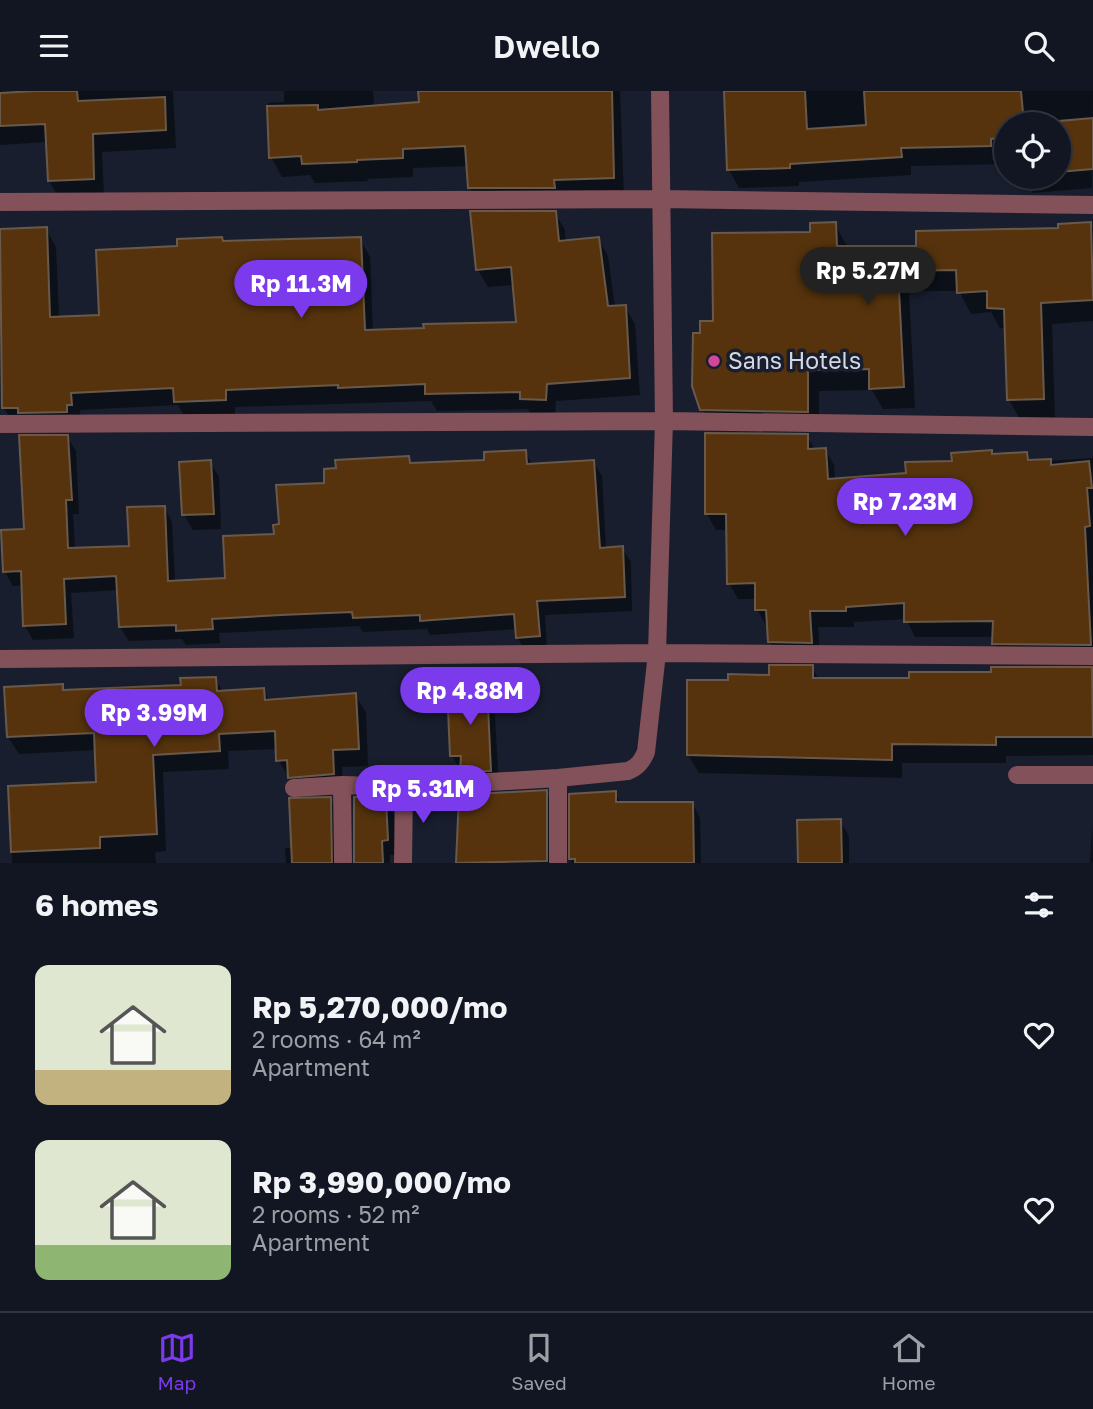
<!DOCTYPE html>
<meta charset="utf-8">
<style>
body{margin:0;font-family:"Golos Text",sans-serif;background:#1b1f2a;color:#f1f3f6;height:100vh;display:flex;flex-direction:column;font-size:26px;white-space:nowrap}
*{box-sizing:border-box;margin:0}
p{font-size:23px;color:#9c9fa5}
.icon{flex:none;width:38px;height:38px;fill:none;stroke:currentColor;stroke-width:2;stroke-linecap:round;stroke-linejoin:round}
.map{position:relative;height:772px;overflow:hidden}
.drawer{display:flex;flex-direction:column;background:#121622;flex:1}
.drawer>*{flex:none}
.controls{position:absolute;left:994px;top:21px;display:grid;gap:14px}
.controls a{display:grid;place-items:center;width:77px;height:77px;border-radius:50%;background:#121622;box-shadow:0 2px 5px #0004,0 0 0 2px #313540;font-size:35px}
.price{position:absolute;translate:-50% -60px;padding:0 16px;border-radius:24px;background:#7c3aed;color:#fff;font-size:23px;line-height:46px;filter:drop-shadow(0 2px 4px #0008)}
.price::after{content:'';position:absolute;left:50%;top:42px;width:21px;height:16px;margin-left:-10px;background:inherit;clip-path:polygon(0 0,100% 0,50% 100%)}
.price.selected{background:#222;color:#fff}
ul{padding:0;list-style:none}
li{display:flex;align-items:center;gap:21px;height:175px;padding:0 35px}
li span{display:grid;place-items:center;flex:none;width:196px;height:140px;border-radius:14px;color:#555}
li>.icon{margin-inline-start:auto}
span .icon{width:84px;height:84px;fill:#fffc;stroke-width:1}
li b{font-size:30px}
h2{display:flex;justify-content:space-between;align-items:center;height:84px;padding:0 35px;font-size:30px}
header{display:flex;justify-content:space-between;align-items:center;height:91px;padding:0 35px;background:#121622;font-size:32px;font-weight:600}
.menu{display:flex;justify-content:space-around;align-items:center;height:98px;border-top:2px solid #313540;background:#121622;font-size:19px;color:#9c9fa5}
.menu a{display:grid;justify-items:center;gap:4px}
.menu .selected{color:#7c3aed}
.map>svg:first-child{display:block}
.shadow{fill:#0007}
.building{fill:#56330d;stroke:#69594a;stroke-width:2}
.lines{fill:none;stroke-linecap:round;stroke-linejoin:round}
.minor{stroke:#83515a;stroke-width:18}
.hotel-dot{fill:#d1479c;stroke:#181e2d;stroke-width:2.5}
.labels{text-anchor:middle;stroke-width:7;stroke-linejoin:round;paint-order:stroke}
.poi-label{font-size:23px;fill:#d4d8e3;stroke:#181e2d;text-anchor:start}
</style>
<header><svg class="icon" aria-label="menu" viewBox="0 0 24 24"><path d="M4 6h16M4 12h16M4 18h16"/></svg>Dwello<svg class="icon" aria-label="search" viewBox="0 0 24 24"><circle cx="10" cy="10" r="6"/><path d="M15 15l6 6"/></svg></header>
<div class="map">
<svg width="1093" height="772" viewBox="0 0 1093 772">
<rect width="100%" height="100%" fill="#181e2d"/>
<!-- shadow -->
<path class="shadow" d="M0 0H173L176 57 102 61 104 106 60 108 49 90 47 51 0 54Z
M284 0H373L374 16 421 13 420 0H620L624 107 481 117 470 97 468 75 413 77V86L367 88 368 90 315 92 310 84 282 86 271 66 268 12 284 11Z
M726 0H1093L1092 97 1033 102 1023 86H1059V33H1006V73L911 75V84L799 91V95L739 97 729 79Z
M555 122 565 139 566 151 598 147 608 165 615 216H625L635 233 640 304 556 310 555 326 532 325 528 318 437 320 431 310 235 316V326L186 328 178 314 80 319 81 331 14 334 4 317 0 233V140L46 138 56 156 59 227 101 225 224 152 360 148 370 166 373 241 518 232 515 194 488 196 478 179Z
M835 133 848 157H917L1060 139 1090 133 1093 137V230L1052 233 1055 329 1021 330 1009 309 1006 238 1000 237 991 221 971 223 959 200H909L915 317 883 318 872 299 819 300V341L714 340 702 318 701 244 812 143Z
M807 345 815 359 825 358 834 374 835 389 907 383 954 371 993 364 1026 363 1031 371 1093 367V569H1003L994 552V546H915L906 528 854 531V536H818L820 567H779L770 551 769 535H766L757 518V508H738L729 492 728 439H716L707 423Z
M67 346 76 360 79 423H73L75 459 131 457 164 416 172 431 175 491 227 488 276 445 281 435 326 394 408 367 412 373 486 370 525 361 533 375 593 371 602 385 606 458 622 457 631 471 632 520 545 524 547 559 526 560 517 546V538L430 544 427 538 363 541 359 535 219 542 220 552 186 554 182 548 129 550 120 536 118 499 71 502 74 547 33 549 25 535 24 494 13 495 5 481Z
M210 371 219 386 221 438 193 439 184 424Z
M812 576 819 589H910L993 583V577L1092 578 1093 664 1006 665V672H902V687L699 682 688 664 729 590 771 585Z
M215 588 223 601 263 599 270 610 355 604 366 621 368 675 342 676 343 700 300 704 278 669 277 658 228 660 229 678 163 681 166 760 155 761 156 772H12L10 697 98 692 96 659 19 663 8 646 62 595 65 601 182 596Z
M486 595 494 610 499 694 471 696 452 665Z
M546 701 554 715V772H458L461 706Z
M615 702 621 713 692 712 700 727 701 772H571V705Z
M330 708 338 723 339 772H286L285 757H293Z
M385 709 394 724 396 764H390V772H356Z
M840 730 849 745V772H800Z
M1092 734 1093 772H1090Z"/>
<!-- building -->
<path class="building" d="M33 0H77L78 10 165 6 166 39 93 43 94 88 48 90 45 33 0 35V2Z
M418 0H612L614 87 554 89 555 97H468L465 55 403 58V67L357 69V71L302 73 301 65 269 67 267 15 318 14V19L419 11Z
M724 0H805L807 38 866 34 864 0H1021L1024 33H1006V46L991 48V55L901 57 902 66 790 73V77L727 79Z
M1093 27V78L1059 81V30Z
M470 120H556L559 150 599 146 608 215 626 214 630 287 547 293 546 309 520 308V301L425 303V293L338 297V294L226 299V309L174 311 173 297 71 302 72 314H67V321L18 322V317H2L0 138 47 136 50 226 99 224 96 159 177 155V148L222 146 223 150 361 146 365 239 424 237 423 233 516 231 511 176 476 179Z
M836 131 837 155H916V140L1058 137V133L1091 131 1093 209 1041 212 1044 308 1007 309 1004 218 987 217V200L957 202 956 179 898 180 904 296 869 298V278L808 279V321L700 319 692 295 693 242H700V230H713L712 142 810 141V132Z
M705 342 808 343V358L826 357 828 388 906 382 905 371 952 370 951 362 992 359V363L1027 361 1028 369 1051 368V374L1089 370 1092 397H1087L1090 435 1085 436 1091 554 992 553 993 530 904 531V512L846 516V520H810L812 552 768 551 766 519H755V492L727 493 726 423H705Z
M19 344H68L72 409H66L68 457 129 455 127 416 165 415 168 490 225 487 223 445 274 443 273 434 279 433 276 394 324 392V378L336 377 335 369 409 365 410 372 484 369V361L526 359 527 373 594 369 600 457 623 455 625 506 537 510 540 545 516 547 514 523 420 530V524L353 527 352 521 281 524 212 528 213 538 176 540V534L119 536 116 485 64 488 66 533 23 535 21 480 3 481 1 439 24 438Z
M211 369 214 423 182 424 179 371Z
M769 574H813V587H909V581H991V576H1092L1093 646H996V654L892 653V669L687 664V589H728V583L769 584Z
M216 586 217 600 264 597 265 609 356 602 359 658 333 659 334 683 288 687 287 669 276 670 275 640 219 643 220 660 153 664 157 743 100 746V757L11 761 8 695 96 691 94 642 7 646 4 596 63 593V599L181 594 180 587Z
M487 593 491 680 460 681 461 665H450L447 595Z
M547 699V770L456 772 459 704Z
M616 700V711H693L694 772H575V768H569V703Z
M331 706 332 772H292L289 707Z
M354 706 386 707 388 749 382 750 383 772H354Z
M841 728 842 772H798L797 729Z"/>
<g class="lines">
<!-- minor -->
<path class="minor" d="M0 111 660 108 1093 114
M0 333 664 330 1093 336
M0 568 657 562 1093 565
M1017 684H1093
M558 687V772
M342 694 343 772
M294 697 342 694 404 696 558 687 628 680C638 676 642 670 646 661L657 562 664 330 660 0
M403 772 404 696"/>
</g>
<!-- markers -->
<circle class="hotel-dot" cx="714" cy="270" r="7"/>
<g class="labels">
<!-- poi labels -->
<g class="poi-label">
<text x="728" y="278">Sans Hotels</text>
</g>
</g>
</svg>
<div class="controls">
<a><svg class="icon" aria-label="locate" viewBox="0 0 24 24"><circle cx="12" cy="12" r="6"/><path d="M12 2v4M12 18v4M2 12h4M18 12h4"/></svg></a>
</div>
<b class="price selected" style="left:868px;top:216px">Rp 5.27M</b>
<b class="price" style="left:301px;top:229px">Rp 11.3M</b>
<b class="price" style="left:905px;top:447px">Rp 7.23M</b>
<b class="price" style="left:470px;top:636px">Rp 4.88M</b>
<b class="price" style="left:154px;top:658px">Rp 3.99M</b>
<b class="price" style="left:423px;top:734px">Rp 5.31M</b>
</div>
<section class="drawer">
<h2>6 homes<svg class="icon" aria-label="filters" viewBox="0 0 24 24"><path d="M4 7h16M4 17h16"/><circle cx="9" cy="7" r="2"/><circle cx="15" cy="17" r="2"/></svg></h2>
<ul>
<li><span style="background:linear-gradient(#dfe7d0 75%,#c2b280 0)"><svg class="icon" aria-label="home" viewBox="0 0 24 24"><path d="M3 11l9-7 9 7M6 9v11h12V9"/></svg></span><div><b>Rp 5,270,000/mo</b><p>2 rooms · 64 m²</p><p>Apartment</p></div><svg class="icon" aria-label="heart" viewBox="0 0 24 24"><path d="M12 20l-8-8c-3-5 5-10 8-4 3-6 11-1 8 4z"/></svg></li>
<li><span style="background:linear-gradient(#dfe7d0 75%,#8fb573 0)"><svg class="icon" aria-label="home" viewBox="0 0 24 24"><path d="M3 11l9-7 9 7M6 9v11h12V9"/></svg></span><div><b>Rp 3,990,000/mo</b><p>2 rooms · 52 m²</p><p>Apartment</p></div><svg class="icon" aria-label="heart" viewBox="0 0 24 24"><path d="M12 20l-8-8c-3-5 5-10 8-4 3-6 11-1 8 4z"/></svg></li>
</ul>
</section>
<nav class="menu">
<a class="selected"><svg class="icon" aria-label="map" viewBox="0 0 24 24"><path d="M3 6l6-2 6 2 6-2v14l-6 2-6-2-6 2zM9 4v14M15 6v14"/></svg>Map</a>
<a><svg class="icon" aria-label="saved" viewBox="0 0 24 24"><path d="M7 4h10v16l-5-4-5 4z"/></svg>Saved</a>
<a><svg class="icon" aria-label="home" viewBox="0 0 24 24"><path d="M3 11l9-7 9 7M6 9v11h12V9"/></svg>Home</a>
</nav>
